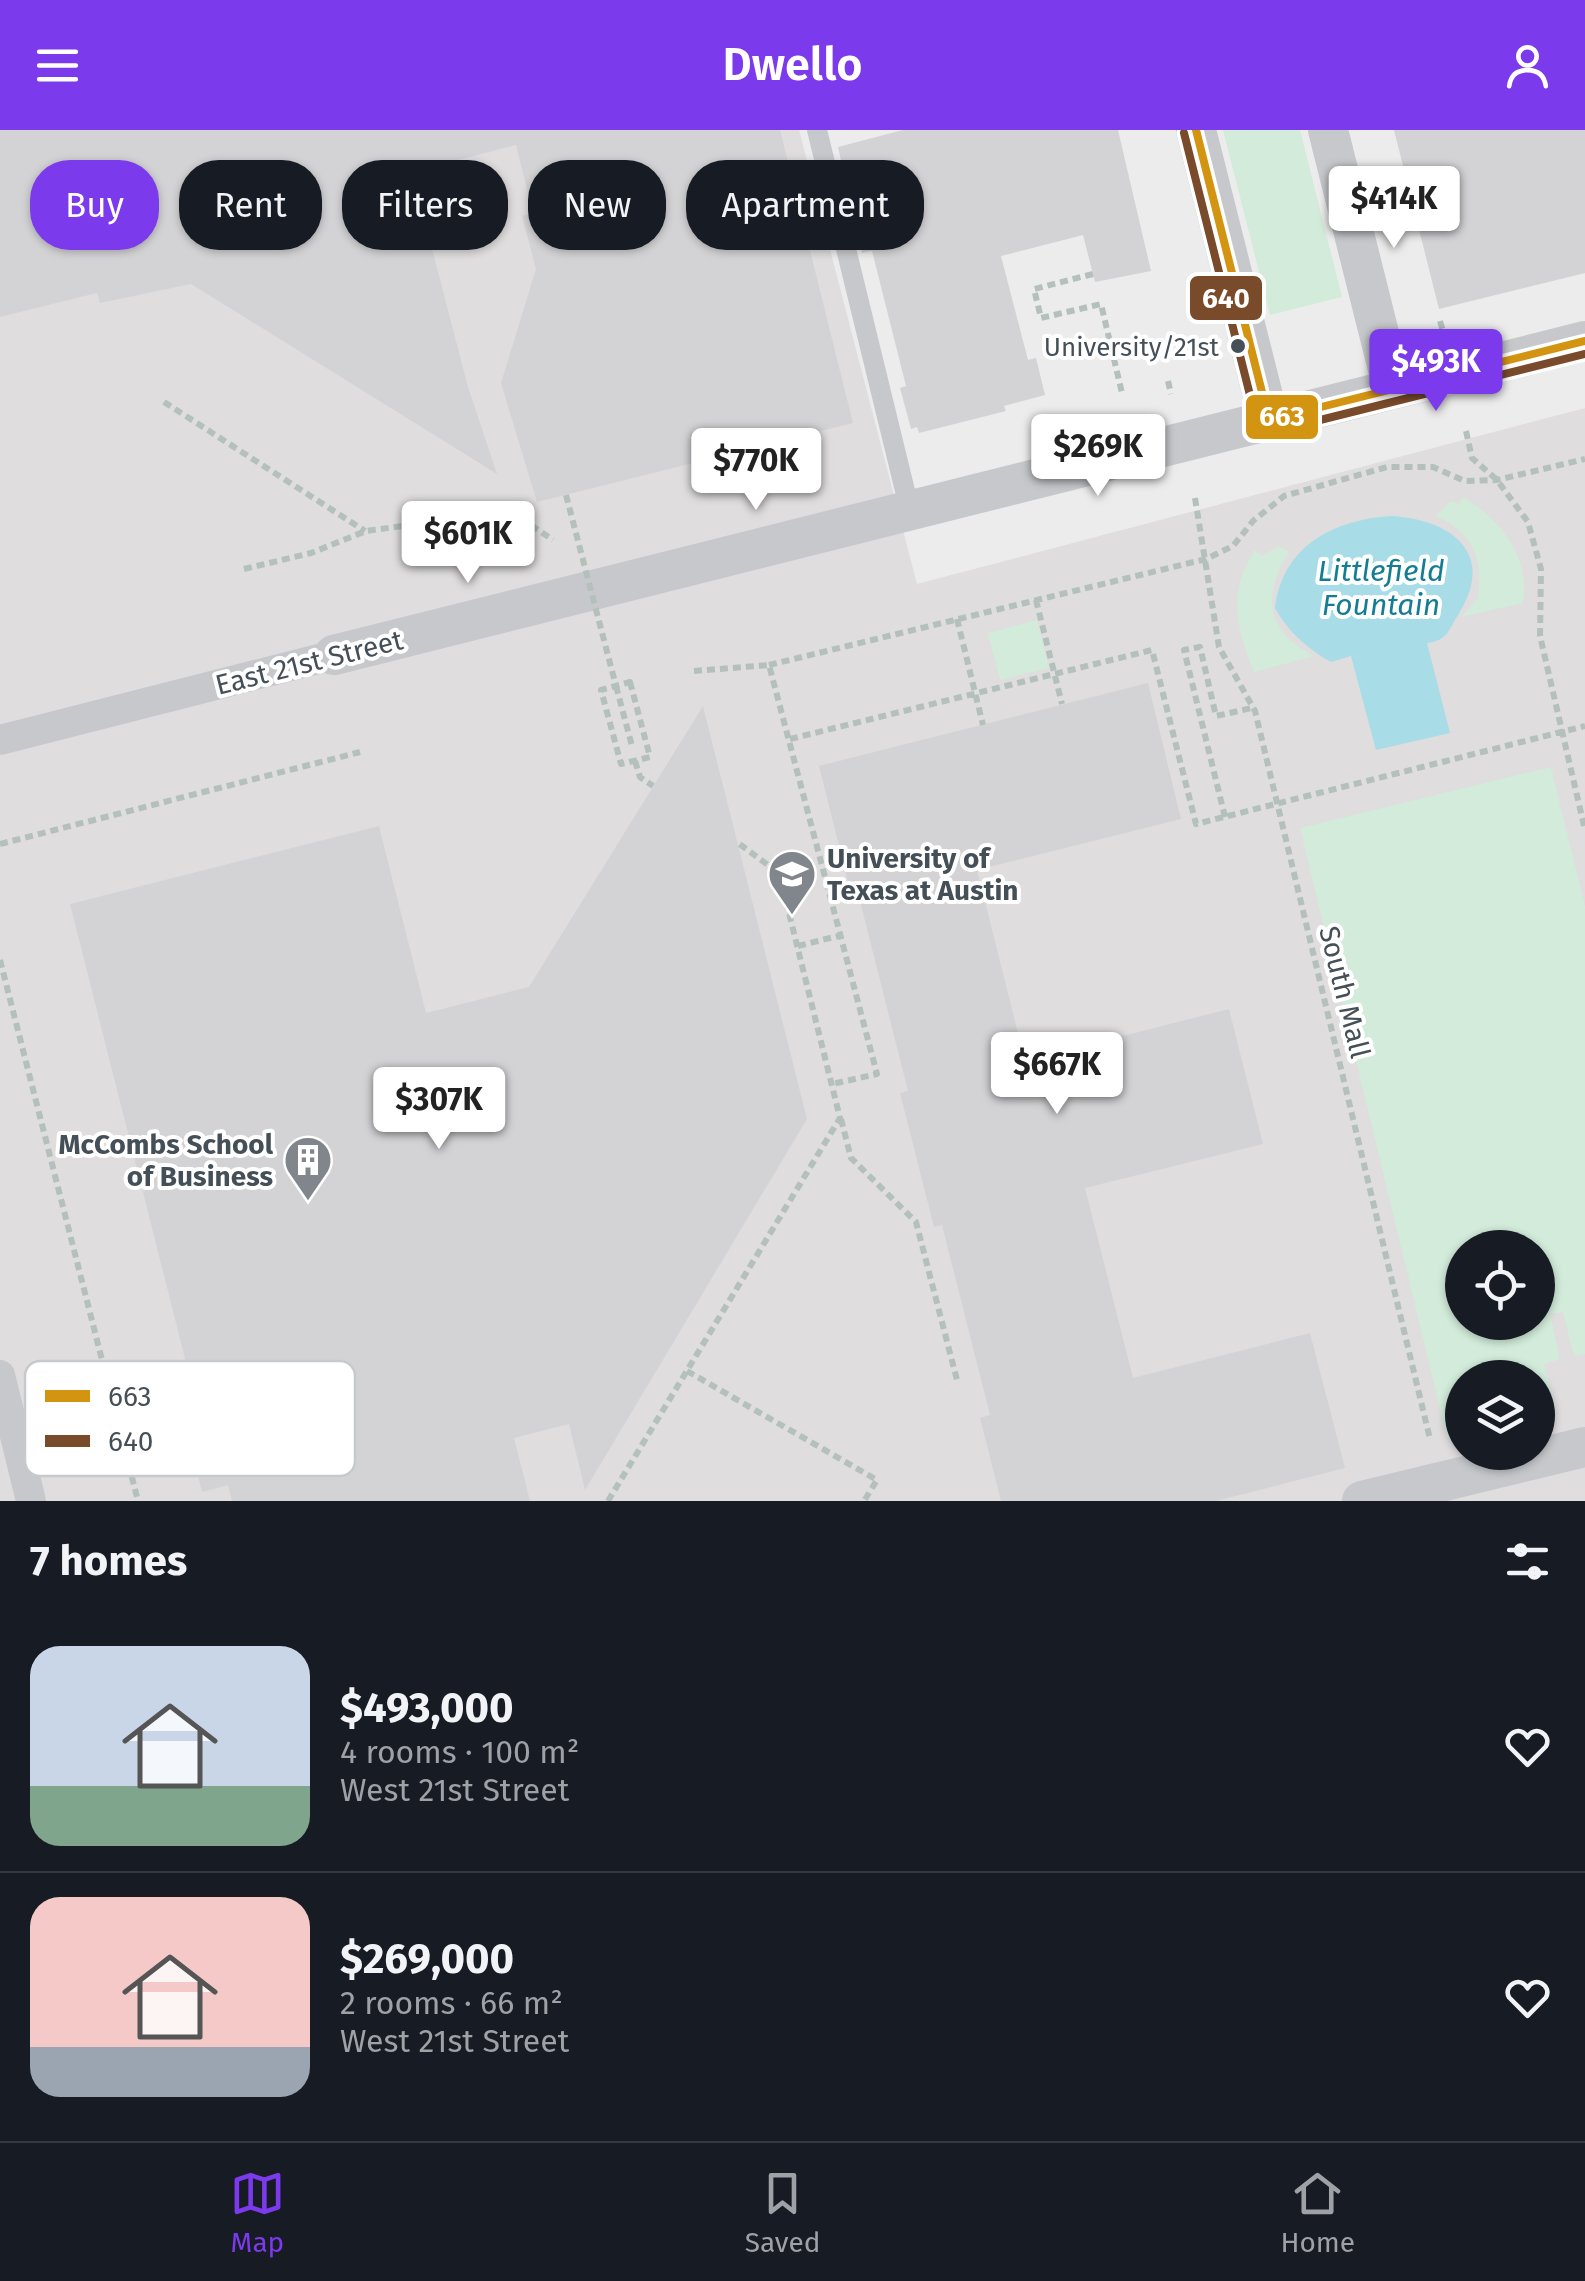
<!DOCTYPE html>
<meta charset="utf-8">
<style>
body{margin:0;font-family:"Fira Sans",sans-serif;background:#242831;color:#f1f3f6;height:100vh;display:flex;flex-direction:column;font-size:38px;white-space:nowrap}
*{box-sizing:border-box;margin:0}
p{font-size:32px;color:#9ea1a6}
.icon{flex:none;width:55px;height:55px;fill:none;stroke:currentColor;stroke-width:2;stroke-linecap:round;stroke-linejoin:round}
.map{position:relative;height:1371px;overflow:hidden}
.drawer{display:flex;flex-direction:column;background:#171b24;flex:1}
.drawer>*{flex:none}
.banner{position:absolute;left:30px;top:30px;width:1000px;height:90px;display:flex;gap:20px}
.tools{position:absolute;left:1445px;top:1100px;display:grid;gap:20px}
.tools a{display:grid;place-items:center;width:110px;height:110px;border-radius:50%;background:#171b24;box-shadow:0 2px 8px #0004;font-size:50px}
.price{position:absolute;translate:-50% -85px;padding:0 22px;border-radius:10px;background:#fff;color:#222;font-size:32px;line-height:65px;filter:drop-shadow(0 2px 5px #0008)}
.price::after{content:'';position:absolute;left:50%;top:60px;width:30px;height:22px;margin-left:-15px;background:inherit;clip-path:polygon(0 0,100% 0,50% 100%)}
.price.current{background:#7c3aed;color:#fff}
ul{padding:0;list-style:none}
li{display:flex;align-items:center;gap:30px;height:250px;padding:0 30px}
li+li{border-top:2px solid #363941}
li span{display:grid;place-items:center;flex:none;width:280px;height:200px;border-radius:30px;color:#555}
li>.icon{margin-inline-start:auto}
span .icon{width:120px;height:120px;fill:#fffc;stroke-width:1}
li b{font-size:42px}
h2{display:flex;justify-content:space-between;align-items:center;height:120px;padding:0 30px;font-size:42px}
.chip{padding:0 35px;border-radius:40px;background:#171b24;box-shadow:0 2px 8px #0004;font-size:35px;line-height:90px}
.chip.current{background:#7c3aed;color:#fff}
header{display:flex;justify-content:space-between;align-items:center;height:130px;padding:0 30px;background:#7c3aed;color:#fff;font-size:45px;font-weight:600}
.menu{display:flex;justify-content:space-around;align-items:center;height:140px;border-top:2px solid #363941;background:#171b24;font-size:28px;color:#9ea1a6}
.menu a{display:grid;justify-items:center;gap:5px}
.menu .current{color:#7c3aed}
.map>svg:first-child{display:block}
.education{fill:#dfddde;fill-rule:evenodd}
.green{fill:#d2ebda;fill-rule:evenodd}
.water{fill:#a8dce7}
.building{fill:#d3d3d5}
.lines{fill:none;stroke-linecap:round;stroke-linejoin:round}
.path{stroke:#b4c0bc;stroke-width:6;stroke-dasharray:8 5;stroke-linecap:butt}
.service{stroke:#c6c8cb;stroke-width:20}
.pedestrian{stroke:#c6c8cb;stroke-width:30}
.minor{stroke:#c6c8cb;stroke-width:40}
.path-bridge{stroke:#b4c0bc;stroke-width:6;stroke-dasharray:8 5;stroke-linecap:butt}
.bus-1-casing{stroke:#fff;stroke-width:15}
.bus-2-casing{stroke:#fff;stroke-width:15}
.bus-1{stroke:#d39511;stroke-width:8}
.bus-2{stroke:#7a4b2a;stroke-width:8}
.bus-dot{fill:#454f57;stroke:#fff;stroke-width:4}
.labels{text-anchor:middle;stroke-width:8;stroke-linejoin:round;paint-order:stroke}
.bus-label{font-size:26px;fill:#454f57;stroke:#fff;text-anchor:end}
.street-label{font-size:28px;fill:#454f57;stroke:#fff}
.poi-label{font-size:28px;font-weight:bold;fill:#454f57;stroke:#fff;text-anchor:start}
.water-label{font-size:30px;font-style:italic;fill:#147d94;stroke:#fff}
.key{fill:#fff;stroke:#c7cacd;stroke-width:2.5}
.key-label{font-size:28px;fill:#454f57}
.line-badge{stroke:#fff;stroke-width:4}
.badge-label{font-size:28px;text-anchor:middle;font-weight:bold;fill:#fff}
</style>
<header><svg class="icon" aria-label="menu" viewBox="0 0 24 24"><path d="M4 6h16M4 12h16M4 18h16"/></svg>Dwello<svg class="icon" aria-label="person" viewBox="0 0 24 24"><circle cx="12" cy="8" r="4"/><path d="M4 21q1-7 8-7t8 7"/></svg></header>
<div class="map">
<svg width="1585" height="1371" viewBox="0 0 1585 1371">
<rect width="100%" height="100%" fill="#edecec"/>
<!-- education -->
<path class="education" d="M0 0H799L917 454 1585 278V1371H0ZM1462 1118H1538V1192H1462ZM1462 1248H1538V1322H1462Z"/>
<!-- green -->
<path class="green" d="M1223 0H1300L1342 167 1270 185Z
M1463 367C1500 389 1531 427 1523 473L1461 487 1478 468C1483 428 1473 403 1436 386L1450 371 1459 374Z
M1279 416 1289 422C1262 466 1265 500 1314 526L1254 542C1236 498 1227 462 1255 420L1262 426Z
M1037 490 1049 538 1000 550 988 503Z
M1551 637 1585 776V1224L1574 1226 1563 1182 1550 1184 1560 1229 1544 1234 1556 1282 1538 1286V1248H1462V1304L1447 1308 1300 698ZM1462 1118H1538V1192H1462Z"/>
<!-- water -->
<path class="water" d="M1391 386C1450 389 1498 423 1458 485 1447 502 1448 510 1427 513L1450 603 1376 620 1351 526 1331 532C1308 519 1288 502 1275 478 1283 416 1333 390 1391 386Z"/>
<!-- building -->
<path class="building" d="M0 0H780L853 293 537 372 501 253 536 139 522 86 533 83 516 15 412 42 468 257 497 344 191 154 100 173 97 163 0 187Z
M903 0H1118L1151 141 1095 152 1083 105 1001 126 1028 230 1036 228 1045 265 1004 276 1006 281 919 303 917 297 911 299 900 258 906 256 872 121 862 123 838 17Z
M1394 0H1585V143L1439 179Z
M1148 553 1181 689 977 740 1025 931 1229 879 1263 1014 1085 1058 1133 1248 1310 1203 1345 1338 1216 1371H1001L980 1288 990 1285 942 1095 934 1097 900 963 908 961 860 771 853 772 819 636Z
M703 576 807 989 585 1360 569 1294 514 1308 530 1371H232L228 1355 202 1362 178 1264 193 1260 70 774 379 696 426 883 529 857Z"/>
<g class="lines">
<!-- path -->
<path class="path" d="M1093 144 1034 159 1041 188 1101 174 1122 263
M1440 191 1443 201
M1168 251 1171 264
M164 272 365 401
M1466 301 1472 328 1497 350 1528 392 1541 439 1540 506 1585 700
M1195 368 1219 517 1255 581 1430 1309
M244 439 311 423 366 401 510 381 553 410
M1036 470 1062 574
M957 489 983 595
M769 535 1206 429 1233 416 1253 391 1284 366 1387 337H1433L1465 351 1497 350 1585 329
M694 541 769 535 877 944 832 954
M630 552 650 627 621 634 601 560Z
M616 556 632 616
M790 609 1152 520 1196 694 1585 596
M635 631 640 647 653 656
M1225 687 1184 520 1200 517 1216 586 1252 578
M0 714 360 622
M798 816 842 805
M0 830 138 1371
M841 989 851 1028 916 1092 957 1250
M687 1241 877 1350 864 1371
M608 1371 840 988 779 743 738 713"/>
<!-- service -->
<path class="service" d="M817 0 910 381"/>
<!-- pedestrian -->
<path class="pedestrian" d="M0 610 334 525
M0 1245 31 1371"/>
<!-- minor -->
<path class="minor" d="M1196 0 1269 290
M1328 0 1393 259
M334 525 1585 211
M1362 1371 1585 1317"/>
<!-- path-bridge -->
<path class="path-bridge" d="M566 365 616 556"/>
<!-- bus-1 casing -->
<g class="bus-1-casing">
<path id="bus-1" d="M1196 0 1269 290 1585 211"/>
</g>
<!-- bus-2 casing -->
<g class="bus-2-casing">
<path id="bus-2" d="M1184 3 1257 293 1263 301 1272 302 1585 224"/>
</g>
<!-- bus-1 -->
<use href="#bus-1" class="bus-1"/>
<!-- bus-2 -->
<use href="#bus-2" class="bus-2"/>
</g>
<!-- icons -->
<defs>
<g id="university-pin" transform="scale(2.5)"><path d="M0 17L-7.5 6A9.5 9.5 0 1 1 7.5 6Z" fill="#80868b" stroke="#fff"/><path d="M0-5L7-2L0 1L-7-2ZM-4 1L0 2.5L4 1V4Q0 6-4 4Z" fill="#fff"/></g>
<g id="building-pin" transform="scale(2.5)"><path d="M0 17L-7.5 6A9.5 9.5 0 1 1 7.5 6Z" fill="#80868b" stroke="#fff"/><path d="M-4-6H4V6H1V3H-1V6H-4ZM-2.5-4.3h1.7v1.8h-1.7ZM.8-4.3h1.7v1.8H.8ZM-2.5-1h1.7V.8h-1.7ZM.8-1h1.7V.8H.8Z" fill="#fff"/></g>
</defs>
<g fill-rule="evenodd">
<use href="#university-pin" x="792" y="744"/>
<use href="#building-pin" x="308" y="1030"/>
</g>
<!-- markers -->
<circle class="bus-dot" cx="1238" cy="216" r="9"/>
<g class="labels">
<!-- bus labels -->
<g class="bus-label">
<text x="1219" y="226">University/21st</text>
</g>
<!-- street labels -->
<g class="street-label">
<text transform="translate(309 532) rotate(-14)" y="10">East 21st Street</text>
<text transform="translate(1345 862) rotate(76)" y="10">South Mall</text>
</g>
<!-- poi labels -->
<g class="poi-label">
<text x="827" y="738">University of<tspan x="827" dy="32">Texas at Austin</tspan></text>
<text x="273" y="1024" text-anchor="end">McCombs School<tspan x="273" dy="32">of Business</tspan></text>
</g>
<!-- water labels -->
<g class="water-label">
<text x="1381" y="451">Littlefield<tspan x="1381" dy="34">Fountain</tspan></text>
</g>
</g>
<!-- legend -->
<rect x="25" y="1231" width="330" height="115" rx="15" class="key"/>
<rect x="45" y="1260" width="45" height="12" fill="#d39511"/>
<rect x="45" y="1305" width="45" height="12" fill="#7a4b2a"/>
<g class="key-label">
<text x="108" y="1276">663</text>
<text x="108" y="1321">640</text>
</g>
<g class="line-badge">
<rect x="1188" y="144" width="76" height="48" rx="10" fill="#7a4b2a"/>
<rect x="1244" y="263" width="76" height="48" rx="10" fill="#d39511"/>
</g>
<g class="badge-label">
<text x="1226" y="178">640</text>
<text x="1282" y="296">663</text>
</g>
</svg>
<div class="tools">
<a><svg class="icon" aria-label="locate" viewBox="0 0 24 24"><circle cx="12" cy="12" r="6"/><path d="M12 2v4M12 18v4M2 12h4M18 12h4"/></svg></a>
<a><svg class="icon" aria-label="layers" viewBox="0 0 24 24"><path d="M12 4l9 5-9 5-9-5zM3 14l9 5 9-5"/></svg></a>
</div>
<b class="price" style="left:1394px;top:121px">$414K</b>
<b class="price current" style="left:1436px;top:284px">$493K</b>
<b class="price" style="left:1098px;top:369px">$269K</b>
<b class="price" style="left:756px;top:383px">$770K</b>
<b class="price" style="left:468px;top:456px">$601K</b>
<b class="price" style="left:1057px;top:987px">$667K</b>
<b class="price" style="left:439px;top:1022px">$307K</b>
<div class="banner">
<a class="chip current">Buy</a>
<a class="chip">Rent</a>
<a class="chip">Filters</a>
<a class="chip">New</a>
<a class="chip">Apartment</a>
</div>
</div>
<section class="drawer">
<h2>7 homes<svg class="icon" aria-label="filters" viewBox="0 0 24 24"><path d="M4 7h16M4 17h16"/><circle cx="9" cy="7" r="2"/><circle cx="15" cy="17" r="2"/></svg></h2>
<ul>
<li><span style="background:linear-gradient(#c9d6e8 70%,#7fa58c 0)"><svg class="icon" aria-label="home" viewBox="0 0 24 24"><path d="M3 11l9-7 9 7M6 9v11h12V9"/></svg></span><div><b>$493,000</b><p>4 rooms · 100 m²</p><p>West 21st Street</p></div><svg class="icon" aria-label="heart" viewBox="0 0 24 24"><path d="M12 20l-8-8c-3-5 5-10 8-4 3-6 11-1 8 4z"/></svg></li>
<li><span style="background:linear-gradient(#f6c9c9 75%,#9aa5b1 0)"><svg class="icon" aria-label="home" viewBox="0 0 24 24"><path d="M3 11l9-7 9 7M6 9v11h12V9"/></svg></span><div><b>$269,000</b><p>2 rooms · 66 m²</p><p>West 21st Street</p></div><svg class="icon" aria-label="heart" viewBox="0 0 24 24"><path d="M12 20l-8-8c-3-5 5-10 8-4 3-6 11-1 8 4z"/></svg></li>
</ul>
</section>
<nav class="menu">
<a class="current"><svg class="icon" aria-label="map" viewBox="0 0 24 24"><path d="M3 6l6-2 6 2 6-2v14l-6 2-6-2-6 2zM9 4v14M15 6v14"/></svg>Map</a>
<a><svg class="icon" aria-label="saved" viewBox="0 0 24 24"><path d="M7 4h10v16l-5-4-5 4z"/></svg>Saved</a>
<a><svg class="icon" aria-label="home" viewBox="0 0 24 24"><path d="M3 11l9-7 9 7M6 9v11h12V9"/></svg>Home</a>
</nav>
